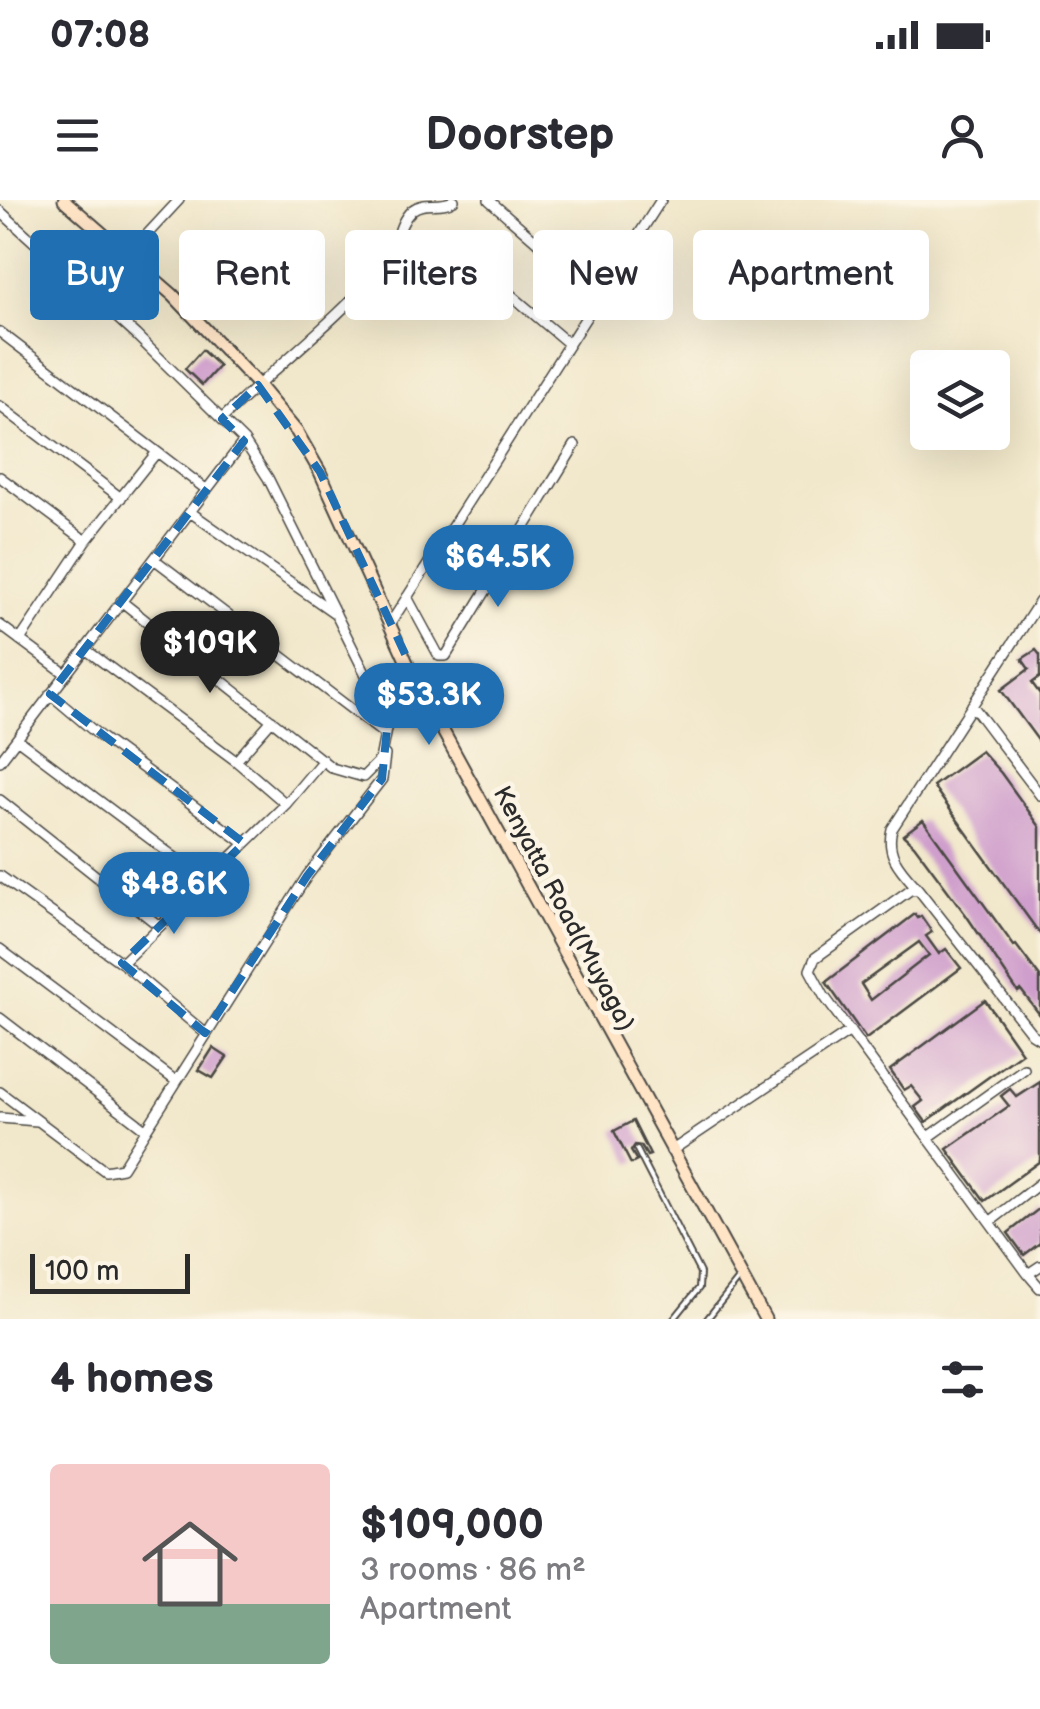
<!DOCTYPE html>
<meta charset="utf-8">
<style>
body{margin:0;font-family:"Balsamiq Sans",sans-serif;background:#f2f2f3;color:#2b2b33;height:100vh;display:flex;flex-direction:column;font-size:38px;white-space:nowrap}
*{box-sizing:border-box;margin:0}
p{font-size:32px;color:#7c7c81}
.icon{flex:none;width:55px;height:55px;fill:none;stroke:currentColor;stroke-width:2;stroke-linecap:round;stroke-linejoin:round}
.map{position:relative;height:1119px;overflow:hidden}
.drawer{display:flex;flex-direction:column;background:#fff;flex:1}
.drawer>*{flex:none}
.top-card{position:absolute;left:30px;top:30px;width:980px;height:90px;display:flex;gap:20px}
.tools{position:absolute;left:910px;top:150px;display:grid;gap:20px}
.tools a{display:grid;place-items:center;width:100px;height:100px;border-radius:10px;background:#fff;box-shadow:0 10px 40px #0002;font-size:50px}
.scale{position:absolute;left:30px;bottom:25px;width:160px;box-sizing:border-box;padding-left:10px;border:5px solid #2b2b2b;border-top:0;font-size:28px;line-height:35px;white-space:nowrap;color:#2b2b2b;-webkit-text-stroke:8px #fcf5e5;paint-order:stroke}
.price{position:absolute;translate:-50% -85px;padding:0 22px;border-radius:35px;background:#1f6fb2;color:#fff;font-size:32px;line-height:65px;filter:drop-shadow(0 2px 5px #0008)}
.price::after{content:'';position:absolute;left:50%;top:60px;width:30px;height:22px;margin-left:-15px;background:inherit;clip-path:polygon(0 0,100% 0,50% 100%)}
.price.on{background:#222;color:#fff}
ul{padding:0;list-style:none}
li{display:flex;align-items:center;gap:30px;height:250px;padding:0 50px}
li+li{border-top:2px solid #e1e1e2}
li span{display:grid;place-items:center;flex:none;width:280px;height:200px;border-radius:10px;color:#555}
li>.icon{margin-inline-start:auto}
span .icon{width:120px;height:120px;fill:#fffc;stroke-width:1}
li b{font-size:42px}
h2{display:flex;justify-content:space-between;align-items:center;height:120px;padding:0 50px;font-size:42px}
.chip{padding:0 35px;border-radius:10px;background:#fff;box-shadow:0 10px 40px #0002;font-size:35px;line-height:90px}
.chip.on{background:#1f6fb2;color:#fff}
.status{display:flex;justify-content:space-between;align-items:center;height:70px;padding:0 50px;background:#fff;direction:ltr}
.status svg{height:28px;fill:currentColor}
header{display:flex;justify-content:space-between;align-items:center;height:130px;padding:0 50px;background:#fff;font-size:45px;font-weight:700}
.map>svg:first-child{display:block}
.building{fill:#cf9ecc;fill-rule:evenodd}
.lines{fill:none;stroke-linecap:round;stroke-linejoin:round}
.lane-casing{stroke:#494743;stroke-width:8}
.street-casing{stroke:#494743;stroke-width:12}
.secondary-casing{stroke:#494743;stroke-width:15}
.lane{stroke:#fff;stroke-width:4}
.street{stroke:#fff;stroke-width:9}
.secondary{stroke:#ffe4c6;stroke-width:11}
.marked{fill:none;stroke:#1f6fb2;stroke-width:8;stroke-dasharray:20 12;stroke-linejoin:round}
.labels{text-anchor:middle;stroke-width:9;stroke-linejoin:round;paint-order:stroke}
.street-label{font-size:25px;fill:#2b2b2b;stroke:#fcf5e5}
</style>
<div class="status"><b>07:08</b><svg viewBox="0 0 49 12"><path d="M0 12V9h3v3zM5 12V6h3v6zM10 12V3h3v9zM15 12V0h3v12zM26 1h20v11H26zM47 4h2v5h-2z"/></svg></div>
<header><svg class="icon" aria-label="menu" viewBox="0 0 24 24"><path d="M4 6h16M4 12h16M4 18h16"/></svg>Doorstep<svg class="icon" aria-label="person" viewBox="0 0 24 24"><circle cx="12" cy="8" r="4"/><path d="M4 21q1-7 8-7t8 7"/></svg></header>
<div class="map">
<svg width="1040" height="1119" viewBox="0 0 1040 1119">
<rect width="100%" height="100%" fill="#fcf5e5"/>
<filter id="ink" filterUnits="userSpaceOnUse"><feTurbulence type="fractalNoise" baseFrequency=".01" numOctaves="2"/><feDisplacementMap in="SourceGraphic" scale="20" xChannelSelector="R" yChannelSelector="G"/><feConvolveMatrix kernelMatrix="1 2 1 2 8 2 1 2 1" color-interpolation-filters="sRGB"/></filter>
<filter id="wash" filterUnits="userSpaceOnUse"><feTurbulence type="fractalNoise" baseFrequency=".0048" numOctaves="4" result="noise"/><feDisplacementMap in="SourceGraphic" scale="40" xChannelSelector="R" yChannelSelector="G"/><feGaussianBlur stdDeviation="2.25" result="paint"/><feColorMatrix in="noise" values="0 0 0 0 0 0 0 0 0 0 0 0 0 0 0 0 0 1.4 0 .05"/><feComposite in="paint" operator="in"/></filter>
<g filter="url(#wash)">
<rect width="100%" height="100%" fill="#f1e7ca"/>
<g id="blocks">
<!-- building -->
<path class="building" d="M202 150 219 166 202 185 185 169Z
M1036 450 1040 455V477L1032 483 1040 494V543L1001 490 1029 469 1022 459Z
M981 551 1001 573 1040 627V734L933 586Z
M923 620 1014 746 1016 745 1040 777V815L1021 790 1018 792 966 715 914 645 903 635Z
M915 714 918 718 921 716 932 732 926 736 939 754 946 749 961 768 866 839 826 782ZM919 742 929 755 871 800 861 784Z
M985 800 1022 853 926 922 915 907 923 901 911 886 904 890 890 870Z
M213 848 227 857 213 878 199 870Z
M1040 882V961L985 1001 947 949 1009 906 1001 896 1010 889 1017 897Z
M633 921 650 955 647 956 641 946 635 945 631 951 637 961 631 964 614 931Z
M1040 1008V1043L1024 1055 1008 1033Z"/>
</g>
</g>
<g filter="url(#ink)">
<use href="#blocks" fill-opacity="0" stroke="#494743" stroke-width="2.5"/>
<g class="lines">
<!-- lane casing -->
<g class="lane-casing">
<path id="lane" d="M637 950 700 1073 699 1088 674 1119
M707 1119 738 1080"/>
</g>
<!-- street casing -->
<g class="street-casing">
<path id="street" d="M489 0 599 96
M0 11 136 135 244 241 268 278 388 519 380 560 363 577 332 568 121 401
M128 55 179 0
M490 77 569 144
M0 132 207 290
M0 206 121 298
M222 219C275 167 336 121 385 65 398 49 396 25 412 10 425 0 440 9 454 0
M0 277 86 341
M190 312 336 414
M154 359 384 534
M407 397 439 456H446L575 245
M390 424 661 0
M0 425 66 474
M20 440 86 341 157 252
M85 449 236 561 286 604
M50 494 102 538 244 643
M972 505 1040 595
M388 519 427 501
M18 540 205 680
M0 561 244 241
M236 561 272 520
M0 600 158 725
M0 676 122 763 286 604 323 560
M918 689C901 670 885 655 892 629L1040 401
M0 749 176 881
M122 763 205 833
M0 818 145 929
M0 892 105 971 122 968 307 676 382 579 385 555
M0 918 37 921
M929 937 1024 869
M671 951 850 831
M991 1021 1040 983
M1040 1066 1028 1074 1040 1088
M1028 1074 824 796 810 770 815 758 910 690 918 689 1032 834 1040 839"/>
</g>
<!-- secondary casing -->
<g class="secondary-casing">
<path id="secondary" d="M64 0 173 95 258 185 297 232 320 272 415 480 765 1119"/>
</g>
<!-- lane -->
<use href="#lane" class="lane"/>
<!-- street -->
<use href="#street" class="street"/>
<!-- secondary -->
<use href="#secondary" class="secondary"/>
</g>
</g>
<!-- marked area -->
<path class="marked" d="M258 185 320 272 427 501 388 519 382 579 307 676 205 833 122 763 244 643 50 494 244 241 222 219Z"/>
<g class="labels">
<!-- street labels -->
<g class="street-label">
<text transform="translate(565 708) rotate(62)" y="9">Kenyatta Road(Muyaga)</text>
</g>
</g>
</svg>
<div class="tools">
<a><svg class="icon" aria-label="layers" viewBox="0 0 24 24"><path d="M12 4l9 5-9 5-9-5zM3 14l9 5 9-5"/></svg></a>
</div>
<div class="scale">100 m</div>
<b class="price" style="left:498px;top:410px">$64.5K</b>
<b class="price on" style="left:210px;top:496px">$109K</b>
<b class="price" style="left:429px;top:548px">$53.3K</b>
<b class="price" style="left:174px;top:737px">$48.6K</b>
<div class="top-card">
<a class="chip on">Buy</a>
<a class="chip">Rent</a>
<a class="chip">Filters</a>
<a class="chip">New</a>
<a class="chip">Apartment</a>
</div>
</div>
<section class="drawer">
<h2>4 homes<svg class="icon" aria-label="filters" viewBox="0 0 24 24"><path d="M4 7h16M4 17h16"/><circle cx="9" cy="7" r="2"/><circle cx="15" cy="17" r="2"/></svg></h2>
<ul>
<li><span style="background:linear-gradient(#f6c9c9 70%,#7fa58c 0)"><svg class="icon" aria-label="home" viewBox="0 0 24 24"><path d="M3 11l9-7 9 7M6 9v11h12V9"/></svg></span><div><b>$109,000</b><p>3 rooms · 86 m²</p><p>Apartment</p></div></li>
</ul>
</section>
